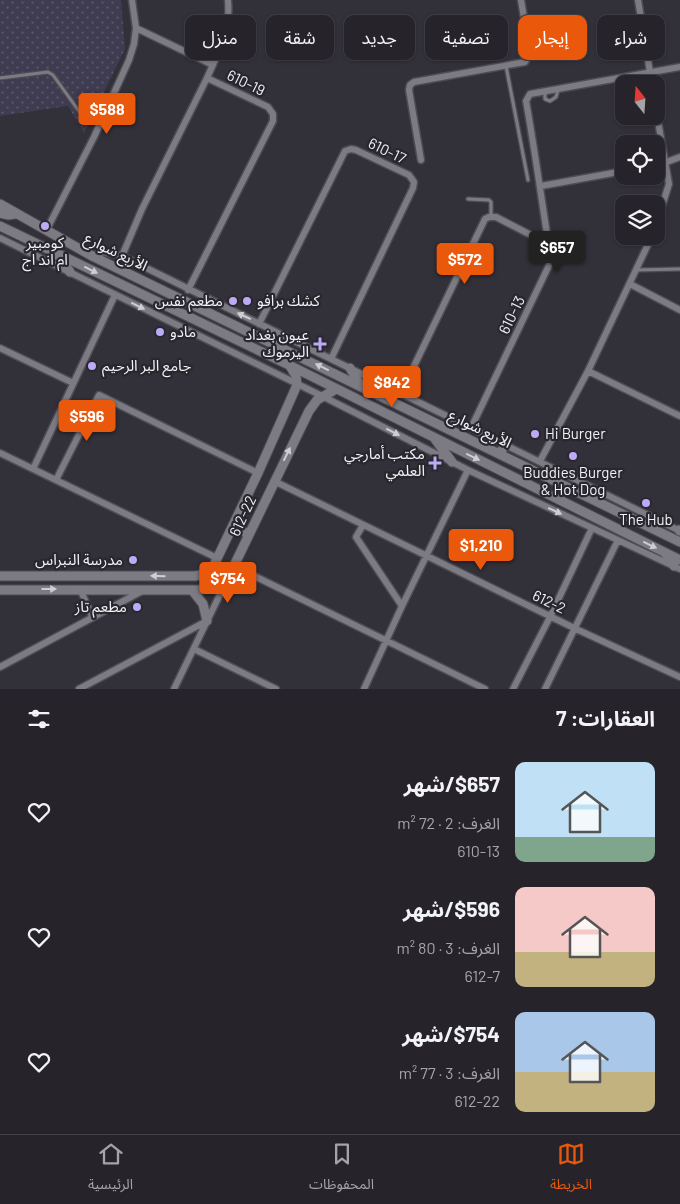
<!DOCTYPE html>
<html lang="ar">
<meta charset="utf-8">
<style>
body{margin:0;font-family:Barlow,"Noto Sans Arabic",sans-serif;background:#323036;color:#f1f3f6;direction:rtl;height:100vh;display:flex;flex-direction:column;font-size:19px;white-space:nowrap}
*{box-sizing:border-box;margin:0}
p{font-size:16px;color:#a4a4a8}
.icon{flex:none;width:28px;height:28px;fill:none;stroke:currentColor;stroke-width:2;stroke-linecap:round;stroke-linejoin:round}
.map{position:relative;height:689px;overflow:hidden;direction:ltr}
.panel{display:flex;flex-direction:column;background:#26242a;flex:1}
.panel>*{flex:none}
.guide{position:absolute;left:15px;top:15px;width:650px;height:45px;direction:rtl;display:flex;gap:10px}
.needle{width:32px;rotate:343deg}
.fabs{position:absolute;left:615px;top:75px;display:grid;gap:10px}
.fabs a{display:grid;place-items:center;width:50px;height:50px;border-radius:10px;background:#26242a;box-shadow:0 1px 4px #0004,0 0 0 1px #424147;font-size:25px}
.price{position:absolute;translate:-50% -42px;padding:0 11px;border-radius:5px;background:#ea580c;color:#fff;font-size:16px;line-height:32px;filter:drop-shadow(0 1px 2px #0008)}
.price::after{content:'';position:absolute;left:50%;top:30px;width:15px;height:11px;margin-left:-8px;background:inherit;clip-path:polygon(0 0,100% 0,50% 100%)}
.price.active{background:#222;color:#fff}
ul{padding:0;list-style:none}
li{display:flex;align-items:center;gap:15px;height:125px;padding:0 25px}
li span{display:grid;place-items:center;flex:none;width:140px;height:100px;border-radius:10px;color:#555}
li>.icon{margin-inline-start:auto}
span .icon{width:60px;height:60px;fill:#fffc;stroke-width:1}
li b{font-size:21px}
h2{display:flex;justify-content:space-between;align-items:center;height:60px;padding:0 25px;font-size:21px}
.tag{padding:0 18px;border-radius:10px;background:#26242a;box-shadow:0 1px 4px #0004,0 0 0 1px #424147;font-size:18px;line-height:45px}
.tag.active{background:#ea580c;color:#fff}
.tabs{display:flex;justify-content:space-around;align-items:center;height:70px;border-top:1px solid #424147;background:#26242a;font-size:14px;color:#a4a4a8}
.tabs a{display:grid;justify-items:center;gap:2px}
.tabs .active{color:#ea580c}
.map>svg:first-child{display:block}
.park{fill:url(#park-dots)}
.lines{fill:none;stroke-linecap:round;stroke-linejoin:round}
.lane-casing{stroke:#4e4c53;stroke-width:5.5}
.street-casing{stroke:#4e4c53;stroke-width:9}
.secondary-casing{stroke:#4e4c53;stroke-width:11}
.lane{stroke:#7c7a83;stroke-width:3}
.street{stroke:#7c7a83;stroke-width:6}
.secondary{stroke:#7c7a83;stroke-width:9}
.oneway{fill:#cfcdd4}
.poi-dot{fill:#bcaaf6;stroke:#28272e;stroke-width:2}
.labels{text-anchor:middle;stroke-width:4.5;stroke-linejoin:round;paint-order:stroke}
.street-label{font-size:15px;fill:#f2f1f6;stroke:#28272e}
.poi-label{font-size:15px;fill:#f2f1f6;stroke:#28272e;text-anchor:end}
</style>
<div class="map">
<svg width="680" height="689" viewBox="0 0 680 689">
<defs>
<pattern id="park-dots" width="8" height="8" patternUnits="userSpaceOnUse" patternTransform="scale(1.25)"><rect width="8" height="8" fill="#3f3b50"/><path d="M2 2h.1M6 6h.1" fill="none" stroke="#5b586a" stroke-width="1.8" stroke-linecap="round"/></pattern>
</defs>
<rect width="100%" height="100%" fill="#323038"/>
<!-- park -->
<path class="park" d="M0 0H121L125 49 84 133 68 106 0 116Z"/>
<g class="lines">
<!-- lane casing -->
<g class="lane-casing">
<path id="lane" d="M506 66 528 180
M0 78 48 72 53 75 81 114
M545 92V99L550 101 556 97 558 90
M468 199 489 200 491 202V216
M636 270 680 269"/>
</g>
<!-- street casing -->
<g class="street-casing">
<path id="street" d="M638 0 652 84
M136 28 213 65
M207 78C218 53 231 29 228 1
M656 110 669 184 656 225
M421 160 409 90 410 85 414 82 525 62 530 54 521 0
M656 166 680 157
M541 186 624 171
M46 231 94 137 129 60 134 44 136 28 132 0
M0 238 322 396 468 470 680 569
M92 256 104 252 122 256 680 531
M122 256 142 209 207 78 268 107 273 114V121L188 290
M630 284 680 310
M259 324 345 151 351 149 356 150 409 175 414 182 413 188 331 359
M0 348 73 383
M588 371 680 416
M401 393 485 219 489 217H496L552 246
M471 428 554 255C554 247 548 241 547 234 540 189 534 145 526 101L530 94 680 67
M0 453 217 558
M540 461 588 371 652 236
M33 469 115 295
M56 480 99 395 258 473
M274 481 574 628 680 677
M363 525 356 537 402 606
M234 566 485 689
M80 589 92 616
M194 649 276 689
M0 667 142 591
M79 689 207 621
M174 689 227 580
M364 689 402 606 468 470
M513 689 550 617 592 528
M545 689 618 540"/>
</g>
<!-- secondary casing -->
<g class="secondary-casing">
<path id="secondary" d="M0 204 92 256 680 542
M0 213 8 215 15 214
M0 226 289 365 680 560
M57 254 70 272
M350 368 361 386
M435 439 452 462
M500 454 505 444
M233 525 249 535
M679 530 680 531
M665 553 674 566
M0 576H195L205 574 213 567 258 473 297 385 296 376 290 366
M0 590H199L220 585 229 576 309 411 317 400 336 389
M192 590 203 604 207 621"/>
</g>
<!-- lane -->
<use href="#lane" class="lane"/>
<!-- street -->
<use href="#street" class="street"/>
<!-- secondary -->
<use href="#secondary" class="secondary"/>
</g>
<!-- one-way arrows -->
<defs><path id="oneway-solid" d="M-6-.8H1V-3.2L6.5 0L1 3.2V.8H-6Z" transform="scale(1.25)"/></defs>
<g class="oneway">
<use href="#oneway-solid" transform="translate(91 270) rotate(26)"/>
<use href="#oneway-solid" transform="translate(138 306) rotate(26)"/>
<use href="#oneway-solid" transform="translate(244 316) rotate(-155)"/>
<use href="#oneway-solid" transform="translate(322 367) rotate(-154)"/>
<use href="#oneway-solid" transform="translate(393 432) rotate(27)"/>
<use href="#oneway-solid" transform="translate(287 454) rotate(-64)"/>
<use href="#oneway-solid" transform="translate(473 457) rotate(26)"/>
<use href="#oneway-solid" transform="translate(555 511) rotate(25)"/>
<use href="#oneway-solid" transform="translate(650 545) rotate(26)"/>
<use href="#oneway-solid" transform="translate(158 576) rotate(-179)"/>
<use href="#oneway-solid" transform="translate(49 589)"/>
</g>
<!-- markers -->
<g class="poi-dot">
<circle cx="45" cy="226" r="5"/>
<circle cx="233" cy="301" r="5"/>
<circle cx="247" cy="301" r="5"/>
<circle cx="160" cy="332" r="5"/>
<path d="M317.5 336.5h5v5h5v5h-5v5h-5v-5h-5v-5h5z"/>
<circle cx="92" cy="366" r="5"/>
<circle cx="535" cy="434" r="5"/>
<circle cx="573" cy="456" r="5"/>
<path d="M432.5 455.5h5v5h5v5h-5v5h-5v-5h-5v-5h5z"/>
<circle cx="646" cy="503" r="5"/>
<circle cx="133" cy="560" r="5"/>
<circle cx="137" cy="607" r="5"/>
</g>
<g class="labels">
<!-- street labels -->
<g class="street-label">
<text transform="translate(246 83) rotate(26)" y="5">610-19</text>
<text transform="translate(387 151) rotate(26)" y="5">610-17</text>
<text transform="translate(116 252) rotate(26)" y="5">الأربع شوارع</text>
<text transform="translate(512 315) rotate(-64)" y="5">610-13</text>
<text transform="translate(480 429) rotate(26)" y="5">الأربع شوارع</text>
<text transform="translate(243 516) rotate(-65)" y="5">612-22</text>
<text transform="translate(549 602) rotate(26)" y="5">612-2</text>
</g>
<!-- poi labels -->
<g class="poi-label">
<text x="45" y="248" text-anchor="middle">كومبير<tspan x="45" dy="17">ام اند اج</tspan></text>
<text x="223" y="306">مطعم نفس</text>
<text x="257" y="306" text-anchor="start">كشك برافو</text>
<text x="170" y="337" text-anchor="start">مادو</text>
<text x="309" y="340">عيون بغداد<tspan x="309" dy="17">اليرموك</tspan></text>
<text x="102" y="371" text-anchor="start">جامع البر الرحيم</text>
<text x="545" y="439" text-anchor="start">Hi Burger</text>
<text x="425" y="459">مكتب أمارجي<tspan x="425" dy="17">العلمي</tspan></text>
<text x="573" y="478" text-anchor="middle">Buddies Burger<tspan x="573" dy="17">&amp; Hot Dog</tspan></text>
<text x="646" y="525" text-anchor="middle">The Hub</text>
<text x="123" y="565">مدرسة النبراس</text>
<text x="127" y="612">مطعم تاز</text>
</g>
</g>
</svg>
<div class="fabs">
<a><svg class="needle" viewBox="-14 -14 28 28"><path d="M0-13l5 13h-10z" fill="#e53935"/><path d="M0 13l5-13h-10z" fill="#a4a4a8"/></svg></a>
<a><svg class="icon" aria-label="locate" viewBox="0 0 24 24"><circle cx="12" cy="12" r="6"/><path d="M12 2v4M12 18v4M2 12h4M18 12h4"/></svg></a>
<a><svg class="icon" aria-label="layers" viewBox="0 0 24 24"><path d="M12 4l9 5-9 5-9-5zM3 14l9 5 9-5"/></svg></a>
</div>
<b class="price" style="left:107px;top:135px">$588</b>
<b class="price active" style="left:557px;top:273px">$657</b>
<b class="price" style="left:465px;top:285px">$572</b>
<b class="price" style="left:392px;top:408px">$842</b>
<b class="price" style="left:87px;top:442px">$596</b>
<b class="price" style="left:481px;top:571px">$1,210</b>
<b class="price" style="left:228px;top:604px">$754</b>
<div class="guide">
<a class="tag">شراء</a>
<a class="tag active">إيجار</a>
<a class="tag">تصفية</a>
<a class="tag">جديد</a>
<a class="tag">شقة</a>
<a class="tag">منزل</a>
</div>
</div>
<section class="panel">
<h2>العقارات: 7<svg class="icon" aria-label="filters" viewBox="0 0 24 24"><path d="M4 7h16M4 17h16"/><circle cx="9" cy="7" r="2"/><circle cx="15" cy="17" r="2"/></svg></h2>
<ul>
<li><span style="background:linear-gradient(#bfe0f5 75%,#7fa58c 0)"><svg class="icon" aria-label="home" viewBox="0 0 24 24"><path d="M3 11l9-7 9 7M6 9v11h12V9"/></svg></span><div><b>$657/شهر</b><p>الغرف: 2 · 72 m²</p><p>610-13</p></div><svg class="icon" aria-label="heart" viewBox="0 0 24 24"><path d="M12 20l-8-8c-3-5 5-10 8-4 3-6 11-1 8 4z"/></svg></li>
<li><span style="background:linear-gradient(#f6c9c9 65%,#c2b280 0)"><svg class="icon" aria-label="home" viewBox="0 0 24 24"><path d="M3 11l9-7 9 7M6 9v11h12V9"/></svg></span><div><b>$596/شهر</b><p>الغرف: 3 · 80 m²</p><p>612-7</p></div><svg class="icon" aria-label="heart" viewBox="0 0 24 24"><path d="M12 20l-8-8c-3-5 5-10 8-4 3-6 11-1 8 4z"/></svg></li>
<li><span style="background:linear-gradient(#a9c7e8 60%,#c2b280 0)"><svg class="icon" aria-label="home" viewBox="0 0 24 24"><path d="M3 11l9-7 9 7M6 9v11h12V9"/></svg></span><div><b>$754/شهر</b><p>الغرف: 3 · 77 m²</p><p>612-22</p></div><svg class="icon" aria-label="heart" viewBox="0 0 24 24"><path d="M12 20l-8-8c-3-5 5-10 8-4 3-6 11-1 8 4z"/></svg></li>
</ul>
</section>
<nav class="tabs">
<a class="active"><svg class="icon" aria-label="map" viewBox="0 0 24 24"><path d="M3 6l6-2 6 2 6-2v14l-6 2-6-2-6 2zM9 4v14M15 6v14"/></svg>الخريطة</a>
<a><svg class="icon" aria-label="saved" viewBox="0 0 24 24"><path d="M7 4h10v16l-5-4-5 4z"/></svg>المحفوظات</a>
<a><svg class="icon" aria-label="home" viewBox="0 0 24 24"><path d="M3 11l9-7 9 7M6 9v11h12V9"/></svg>الرئيسية</a>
</nav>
